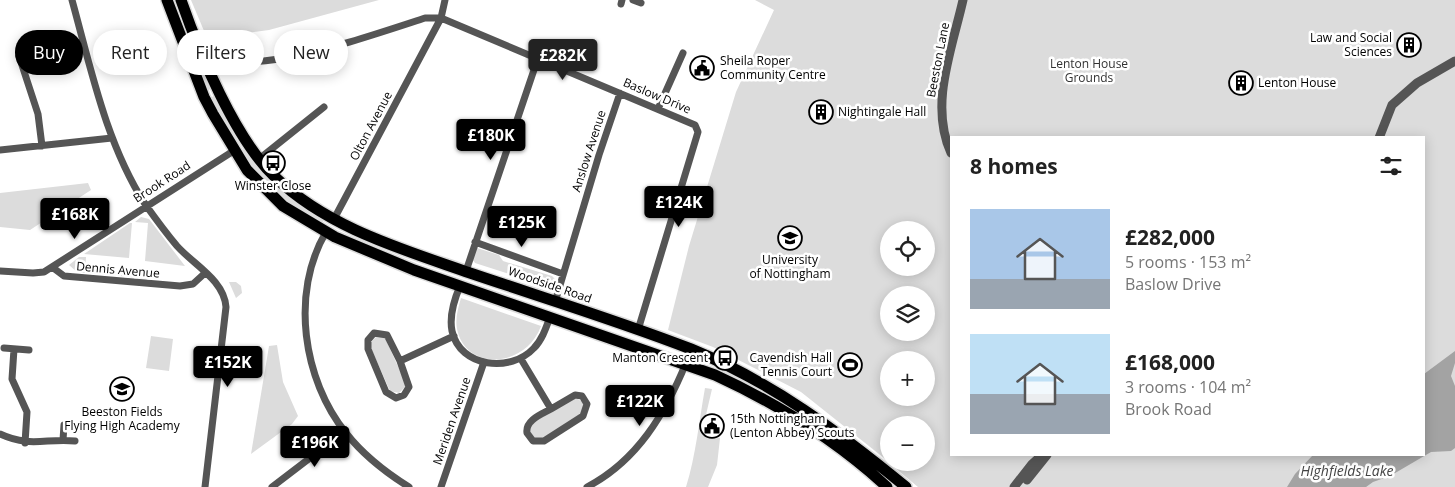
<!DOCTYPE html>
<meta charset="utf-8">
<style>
body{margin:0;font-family:"Open Sans",sans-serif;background:#f2f2f2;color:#222;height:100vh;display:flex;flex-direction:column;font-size:19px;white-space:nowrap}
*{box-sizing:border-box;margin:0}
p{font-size:16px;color:#767676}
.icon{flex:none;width:28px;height:28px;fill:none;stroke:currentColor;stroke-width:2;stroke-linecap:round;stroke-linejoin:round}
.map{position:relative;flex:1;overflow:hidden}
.drawer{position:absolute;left:950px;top:136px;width:475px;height:320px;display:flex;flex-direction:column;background:#fff;border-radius:0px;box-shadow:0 2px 12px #0003}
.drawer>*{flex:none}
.hud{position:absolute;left:15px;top:30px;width:475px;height:45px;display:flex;gap:10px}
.tools{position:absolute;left:880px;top:221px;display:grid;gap:10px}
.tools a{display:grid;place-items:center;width:55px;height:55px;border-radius:50%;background:#fff;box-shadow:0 2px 12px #0003;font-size:25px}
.price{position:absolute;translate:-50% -42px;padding:0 11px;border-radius:5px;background:#000;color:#fff;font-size:16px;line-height:32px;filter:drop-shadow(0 1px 2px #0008)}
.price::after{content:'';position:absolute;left:50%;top:30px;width:15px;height:11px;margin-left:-8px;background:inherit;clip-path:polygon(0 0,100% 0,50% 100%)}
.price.selected{background:#222;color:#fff}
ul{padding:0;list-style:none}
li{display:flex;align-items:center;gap:15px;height:125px;padding:0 20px}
li span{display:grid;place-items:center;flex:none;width:140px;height:100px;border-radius:0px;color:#555}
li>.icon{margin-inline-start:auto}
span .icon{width:60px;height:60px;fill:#fffc;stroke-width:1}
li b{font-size:21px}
h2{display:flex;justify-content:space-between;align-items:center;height:60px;padding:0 20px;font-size:21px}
.pill{padding:0 18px;border-radius:22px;background:#fff;box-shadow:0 2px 12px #0003;font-size:18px;line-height:45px}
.pill.selected{background:#000;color:#fff}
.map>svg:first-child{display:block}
.green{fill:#dcdcdc;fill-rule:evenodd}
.water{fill:#a3a3a3}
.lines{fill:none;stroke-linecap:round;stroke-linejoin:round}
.primary-casing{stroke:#dbdbdb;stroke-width:14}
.minor{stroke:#555;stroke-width:7}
.tertiary{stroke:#555;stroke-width:9}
.primary{stroke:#000;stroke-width:11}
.labels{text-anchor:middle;stroke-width:5;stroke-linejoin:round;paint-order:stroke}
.poi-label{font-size:12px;fill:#000;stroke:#fff;text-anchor:start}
.street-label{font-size:12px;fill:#000;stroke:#fff}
.park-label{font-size:12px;fill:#333;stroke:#fff}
.water-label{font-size:14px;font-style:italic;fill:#444;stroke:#fff}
</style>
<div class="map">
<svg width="1455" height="487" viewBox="0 0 1455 487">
<rect width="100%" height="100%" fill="#fff"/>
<!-- green -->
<path class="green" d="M172 0H176L212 88 207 91Z
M191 0H379L269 30 207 38Z
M755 0H1455V487H918L889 463 926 462V425H889V462L801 392 713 347 668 330 689 246 736 92 774 10ZM951 138H1424V455H951ZM889 230H926V268H889ZM889 295H926V332H889ZM889 360H926V398H889Z
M215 95 235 132 238 144 209 99Z
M246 147 277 187 324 220 320 226 261 183 240 153Z
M88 183 91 190 30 230 0 227V193Z
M141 217 149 219 185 266 145 261 148 223 135 222Z
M130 223H132L129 258 84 254Z
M477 248 499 255 503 261 552 276 555 279 553 288 475 263 472 259Z
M79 257H86L85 273 77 272 69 265Z
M143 268H147V279L119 276Z
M229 282H236L241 286 242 293 236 298Z
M461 298 541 326C526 368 466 372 457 329 455 319 458 308 461 298Z
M151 336 173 339 169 371 146 368Z
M377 336 385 337 386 340 405 382V387L399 393 390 391 370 346 371 342Z
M277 345 283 382 298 416 292 424 251 454 269 346Z
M705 388 712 389 705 419 704 433 720 438 717 465 708 487H686C696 455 699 421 705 388Z
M576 398 584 403V412L543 438 535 439 529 431 533 422Z"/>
<!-- water -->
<path class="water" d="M1455 351V363L1451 376 1455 386V448L1451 451 1431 452 1390 476 1373 482 1366 487H1287L1295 474 1313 455H1424V374Z"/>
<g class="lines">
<!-- primary casing -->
<g class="primary-casing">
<path id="primary" d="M167 0 204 97 213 114 247 170 283 206 335 237 414 270 715 375C778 404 836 440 887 487
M181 0C199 52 235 139 275 177 328 228 402 249 470 273 544 298 619 321 691 349 772 382 839 432 906 487"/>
</g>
<!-- minor -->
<path class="minor" d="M72 0C91 69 106 143 145 204 155 218 166 233 177 246 194 265 224 280 226 307L205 487
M633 0 641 3
M621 4 622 0
M19 56 38 114 42 146
M209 71C232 61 260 63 285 58 332 49 379 33 425 18H441L695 125 698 132 638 330
M658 109 683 53
M0 150 112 138
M259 159 324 107
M334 219 441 18 445 0
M326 232C290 293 303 380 346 433 364 456 385 472 409 487
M475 242 563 274
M52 267 64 276 180 286 193 284 205 273
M0 271 33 273 44 272 235 150
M466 271 538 58
M460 286C454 300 449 316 452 331 460 368 511 373 534 348 542 340 546 328 550 317
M555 302 599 155 620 93
M4 348 29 350
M14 349 12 379 27 412 25 443
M521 359 551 409 575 395 582 396 587 404 583 416 544 441H533L527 433C525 420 542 414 551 409
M400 361 387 335 374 333 368 340V349L386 392 396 398 404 395 409 387 400 361 454 336
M0 434C30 448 46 438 75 441
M63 440 64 425
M272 487 344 432
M441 487 484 362
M587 487C637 461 665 414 686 363"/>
<!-- tertiary -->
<path class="tertiary" d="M1379 138 1392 105 1417 83 1455 61
M951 153C929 105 952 49 963 0
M1027 480 1047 455
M1014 487 1032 464 1042 455"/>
<!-- primary -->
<use href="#primary" class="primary"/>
</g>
<!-- icons -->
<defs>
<g id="building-ring" transform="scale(1.25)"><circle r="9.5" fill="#fff" stroke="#000" stroke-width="1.5"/><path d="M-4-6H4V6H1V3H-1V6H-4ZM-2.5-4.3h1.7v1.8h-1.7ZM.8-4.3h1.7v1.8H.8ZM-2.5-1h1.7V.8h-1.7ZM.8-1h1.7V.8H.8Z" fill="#000"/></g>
<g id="civic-ring" transform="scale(1.25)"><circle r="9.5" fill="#fff" stroke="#000" stroke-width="1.5"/><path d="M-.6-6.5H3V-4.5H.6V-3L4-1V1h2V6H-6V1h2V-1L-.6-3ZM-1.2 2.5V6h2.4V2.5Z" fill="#000"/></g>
<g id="bus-ring" transform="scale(1.25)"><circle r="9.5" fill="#fff" stroke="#000" stroke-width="1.5"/><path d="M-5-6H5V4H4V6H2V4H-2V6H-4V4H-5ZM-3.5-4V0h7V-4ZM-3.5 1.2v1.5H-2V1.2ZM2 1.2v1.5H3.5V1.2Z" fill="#000"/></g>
<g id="university-ring" transform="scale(1.25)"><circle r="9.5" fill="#fff" stroke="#000" stroke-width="1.5"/><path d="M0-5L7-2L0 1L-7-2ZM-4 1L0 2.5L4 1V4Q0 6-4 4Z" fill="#000"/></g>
<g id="stadium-ring" transform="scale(1.25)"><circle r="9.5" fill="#fff" stroke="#000" stroke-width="1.5"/><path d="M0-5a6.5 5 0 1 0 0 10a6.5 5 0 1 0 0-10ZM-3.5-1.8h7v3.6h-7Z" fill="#000"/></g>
<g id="school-ring" transform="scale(1.25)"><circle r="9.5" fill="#fff" stroke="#000" stroke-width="1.5"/><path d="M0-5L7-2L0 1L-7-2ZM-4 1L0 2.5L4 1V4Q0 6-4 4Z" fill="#000"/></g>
</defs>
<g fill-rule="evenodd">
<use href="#building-ring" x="1409" y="45"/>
<use href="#civic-ring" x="702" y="68"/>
<use href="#building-ring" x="1241" y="83"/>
<use href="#building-ring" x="821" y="112"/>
<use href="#bus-ring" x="273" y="163"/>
<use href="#university-ring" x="790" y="238"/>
<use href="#bus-ring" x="725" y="358"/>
<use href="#stadium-ring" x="850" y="365"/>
<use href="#school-ring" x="122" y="389"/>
<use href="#civic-ring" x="712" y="426"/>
</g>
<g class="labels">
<!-- poi labels -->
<g class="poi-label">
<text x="1392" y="42" text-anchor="end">Law and Social<tspan x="1392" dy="14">Sciences</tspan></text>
<text x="720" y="65">Sheila Roper<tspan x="720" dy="14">Community Centre</tspan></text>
<text x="1258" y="87">Lenton House</text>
<text x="838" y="116">Nightingale Hall</text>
<text x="273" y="190" text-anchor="middle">Winster Close</text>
<text x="790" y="264" text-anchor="middle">University<tspan x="790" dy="14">of Nottingham</tspan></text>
<text x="708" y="362" text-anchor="end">Manton Crescent</text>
<text x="832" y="362" text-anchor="end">Cavendish Hall<tspan x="832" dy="14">Tennis Court</tspan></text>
<text x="122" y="416" text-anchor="middle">Beeston Fields<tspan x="122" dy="14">Flying High Academy</tspan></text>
<text x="730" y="423">15th Nottingham<tspan x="730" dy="14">(Lenton Abbey) Scouts</tspan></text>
</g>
<!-- street labels -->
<g class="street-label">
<text transform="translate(938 60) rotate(-79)" y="4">Beeston Lane</text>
<text transform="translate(657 96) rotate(23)" y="4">Baslow Drive</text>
<text transform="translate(371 126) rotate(-62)" y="4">Olton Avenue</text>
<text transform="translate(589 151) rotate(-72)" y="4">Anslow Avenue</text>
<text transform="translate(162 182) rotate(-33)" y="4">Brook Road</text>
<text transform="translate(118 270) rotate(5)" y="4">Dennis Avenue</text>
<text transform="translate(550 285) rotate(19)" y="4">Woodside Road</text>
<text transform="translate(452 421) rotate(-71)" y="4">Meriden Avenue</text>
</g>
<!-- park labels -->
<g class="park-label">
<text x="1089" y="68">Lenton House<tspan x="1089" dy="14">Grounds</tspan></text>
</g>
<!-- water labels -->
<g class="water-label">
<text x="1347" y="476">Highfields Lake</text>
</g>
</g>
</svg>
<div class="tools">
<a><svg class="icon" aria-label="locate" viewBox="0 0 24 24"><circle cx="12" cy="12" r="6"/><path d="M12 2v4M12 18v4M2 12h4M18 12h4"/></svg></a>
<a><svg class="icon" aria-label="layers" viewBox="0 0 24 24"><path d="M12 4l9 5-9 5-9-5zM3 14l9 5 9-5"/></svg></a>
<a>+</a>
<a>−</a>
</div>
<b class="price selected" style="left:563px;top:81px">£282K</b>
<b class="price" style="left:491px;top:161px">£180K</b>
<b class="price" style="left:679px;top:228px">£124K</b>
<b class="price" style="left:75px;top:240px">£168K</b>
<b class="price" style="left:522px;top:248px">£125K</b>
<b class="price" style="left:228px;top:388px">£152K</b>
<b class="price" style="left:640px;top:427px">£122K</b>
<b class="price" style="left:315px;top:468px">£196K</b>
<div class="hud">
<a class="pill selected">Buy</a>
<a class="pill">Rent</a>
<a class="pill">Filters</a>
<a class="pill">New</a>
</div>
<section class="drawer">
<h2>8 homes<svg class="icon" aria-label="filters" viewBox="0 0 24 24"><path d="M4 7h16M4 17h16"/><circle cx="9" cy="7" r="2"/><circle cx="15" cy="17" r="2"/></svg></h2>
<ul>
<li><span style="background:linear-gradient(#a9c7e8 70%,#9aa5b1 0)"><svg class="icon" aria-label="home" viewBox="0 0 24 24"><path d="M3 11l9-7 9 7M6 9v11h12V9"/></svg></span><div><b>£282,000</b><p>5 rooms · 153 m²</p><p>Baslow Drive</p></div></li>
<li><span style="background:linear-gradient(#bfe0f5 60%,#9aa5b1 0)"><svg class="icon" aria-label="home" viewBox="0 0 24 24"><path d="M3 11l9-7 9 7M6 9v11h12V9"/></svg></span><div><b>£168,000</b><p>3 rooms · 104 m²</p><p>Brook Road</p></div></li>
</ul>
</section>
</div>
